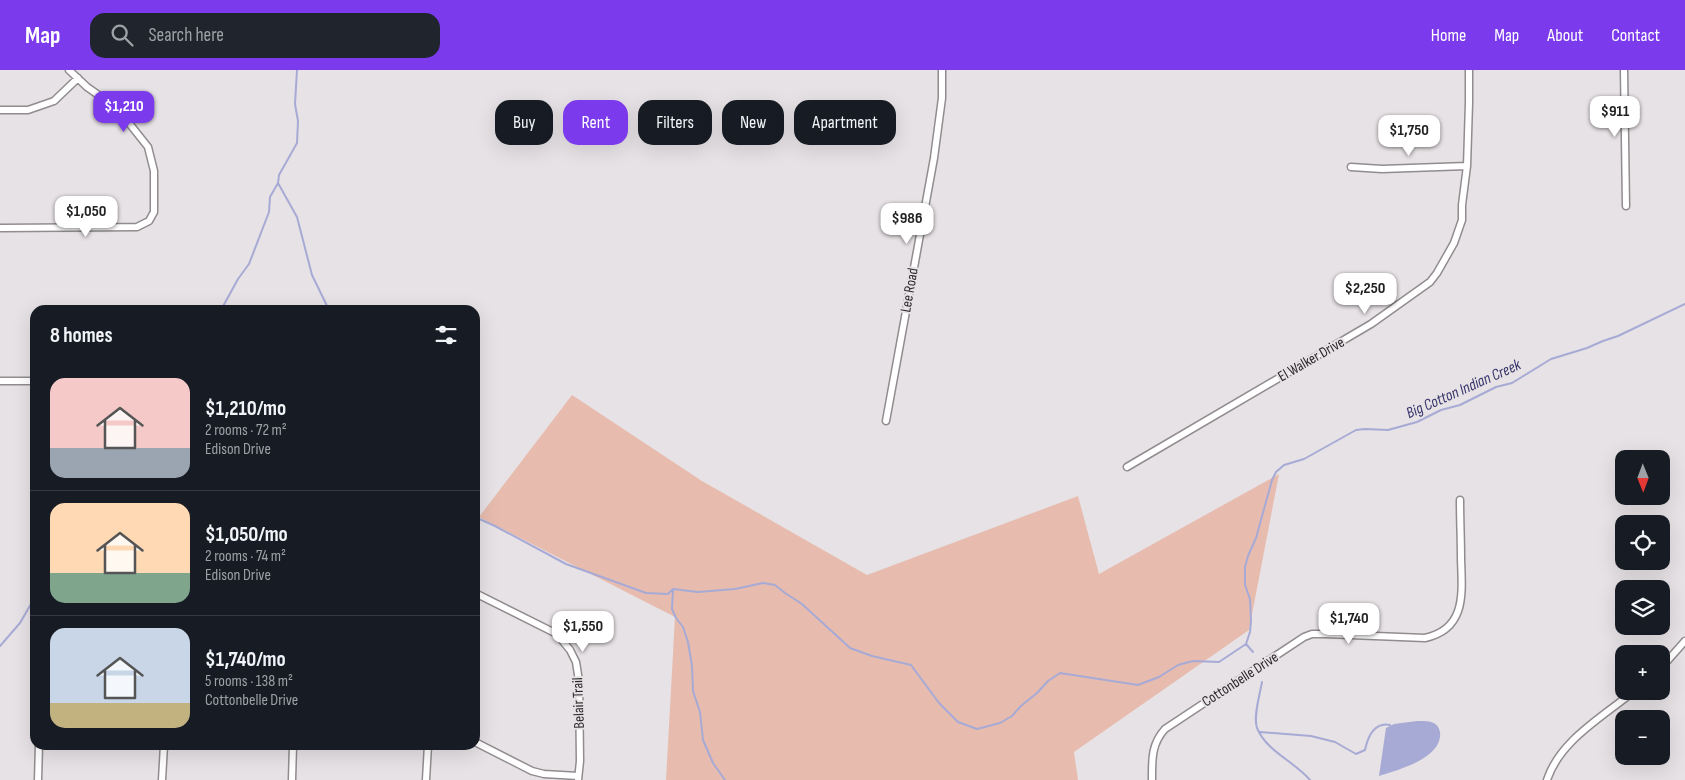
<!DOCTYPE html>
<meta charset="utf-8">
<style>
body{margin:0;font-family:"Sofia Sans Condensed",sans-serif;background:#20242c;color:#f1f3f6;height:100vh;display:flex;flex-direction:column;font-size:19px;white-space:nowrap}
*{box-sizing:border-box;margin:0}
p{font-size:16px;color:#9ea1a6}
.icon{flex:none;width:28px;height:28px;fill:none;stroke:currentColor;stroke-width:2;stroke-linecap:round;stroke-linejoin:round}
.map{position:relative;flex:1;overflow:hidden}
.panel{position:absolute;left:30px;top:235px;width:450px;height:445px;display:flex;flex-direction:column;background:#171b24;border-radius:15px;box-shadow:0 5px 20px #0002}
.panel>*{flex:none}
.guide{position:absolute;left:495px;top:30px;width:475px;height:45px;display:flex;gap:10px}
.needle{width:32px;rotate:179deg}
.tools{position:absolute;left:1615px;top:380px;display:grid;gap:10px}
.tools a{display:grid;place-items:center;width:55px;height:55px;border-radius:10px;background:#171b24;box-shadow:0 5px 20px #0002;font-size:25px}
.price{position:absolute;translate:-50% -42px;padding:0 11px;border-radius:10px;background:#fff;color:#222;font-size:16px;line-height:32px;filter:drop-shadow(0 1px 2px #0008)}
.price::after{content:'';position:absolute;left:50%;top:30px;width:15px;height:11px;margin-left:-8px;background:inherit;clip-path:polygon(0 0,100% 0,50% 100%)}
.price.active{background:#7c3aed;color:#fff}
ul{padding:0;list-style:none}
li{display:flex;align-items:center;gap:15px;height:125px;padding:0 20px}
li+li{border-top:1px solid #363941}
li span{display:grid;place-items:center;flex:none;width:140px;height:100px;border-radius:15px;color:#555}
li>.icon{margin-inline-start:auto}
span .icon{width:60px;height:60px;fill:#fffc;stroke-width:1}
li b{font-size:21px}
h2{display:flex;justify-content:space-between;align-items:center;height:60px;padding:0 20px;font-size:21px}
.tag{padding:0 18px;border-radius:15px;background:#171b24;box-shadow:0 5px 20px #0002;font-size:18px;line-height:45px}
.tag.active{background:#7c3aed;color:#fff}
header{display:flex;align-items:center;gap:30px;box-sizing:border-box;height:70px;padding:0 25px;background:#7c3aed;color:#fff}
header strong{font-size:24px}
nav{display:flex;gap:28px;margin-inline-start:auto;font-size:18px}
.search{width:350px;height:45px;background:#20242c;display:flex;align-items:center;gap:12px;box-sizing:border-box;padding:0 18px;border-radius:15px;color:#9ea1a6;font-size:19px}
.map>svg:first-child{display:block}
.green{fill:#e7bcaf}
.water{fill:#a7aad5}
.lines{fill:none;stroke-linecap:round;stroke-linejoin:round}
.stream{stroke:#a7aad5;stroke-width:2}
.street-casing{stroke:#918c8f;stroke-width:9}
.street{stroke:#fff;stroke-width:6}
.labels{text-anchor:middle;stroke-width:4;stroke-linejoin:round;paint-order:stroke}
.street-label{font-size:15px;fill:#2c2b2c;stroke:#e7e2e5}
.water-label{font-size:16px;font-style:italic;fill:#35346a;stroke:#e7e2e5}
</style>
<header>
<strong>Map</strong>
<div class="search"><svg class="icon" aria-label="search" viewBox="0 0 24 24"><circle cx="10" cy="10" r="6"/><path d="M15 15l6 6"/></svg>Search here</div>
<nav><a>Home</a><a>Map</a><a>About</a><a>Contact</a></nav>
</header>
<div class="map">
<svg width="1685" height="710" viewBox="0 0 1685 710">
<rect width="100%" height="100%" fill="#e7e2e5"/>
<!-- green -->
<path class="green" d="M572 325 702 411 867 505 1078 426 1099 504 1279 404 1249 560 1074 682 1078 710H666L675 547 479 447Z"/>
<!-- water -->
<path class="water" d="M1417 651C1426 651 1438 650 1440 662 1443 688 1398 700 1379 706L1386 658 1394 654Z"/>
<g class="lines">
<!-- stream -->
<path class="stream" d="M297 0 295 34 298 51 297 73 279 105 278 113 297 147 312 205 329 240
M221 240 238 209 249 194 269 142 270 127 278 113
M475 447 495 456 566 494 646 523 668 524 673 519 698 522 735 519 763 513 775 515 785 523 802 534 850 578 872 586 911 595 939 633 958 652 977 659 1000 653 1012 646 1021 636 1037 623 1048 611 1060 603 1138 615 1159 607 1178 595 1193 591 1219 592 1246 574 1250 562 1251 551 1250 529 1245 515V497L1248 486 1256 468 1272 410 1276 402 1284 395 1304 389 1356 360 1365 359 1388 360 1417 352 1441 340 1460 335 1496 317 1512 313 1551 289 1587 278 1603 271 1618 266 1685 234
M673 519 672 539 676 548 683 557 688 572 692 596 693 621 700 642 703 670 713 693 725 710
M1246 574 1253 582
M0 576 20 553 35 527
M1262 612C1260 624 1253 647 1257 658 1267 682 1294 691 1310 710
M1260 662 1311 666 1335 672 1356 684 1365 680C1368 666 1374 652 1390 655"/>
<!-- street casing -->
<g class="street-casing">
<path id="street" d="M1624 0 1626 136
M0 40H28L54 31 78 8
M1351 97 1382 99 1467 96
M0 158 137 157 149 151 154 142V101L148 77 117 38 87 17 69 0
M0 311H35
M886 351 934 88 942 28V0
M1127 397 1371 254 1430 212 1437 203 1454 173 1462 150V135L1467 96 1469 33V0
M475 523 557 564 570 580 576 592 579 611 580 691 578 710
M1661 598 1685 571
M475 672 532 701 544 704 578 706
M38 710 39 675
M162 710 164 675
M292 710 293 675
M426 710 428 675
M1152 710C1152 691 1151 674 1165 659L1304 567 1312 564H1325L1425 568C1467 559 1462 522 1461 489 1461 469 1460 450 1460 430
M1547 710C1560 670 1603 647 1634 621"/>
</g>
<!-- street -->
<use href="#street" class="street"/>
</g>
<g class="labels">
<!-- street labels -->
<g class="street-label">
<text transform="translate(909 220) rotate(-80)" y="5">Lee Road</text>
<text transform="translate(1311 289) rotate(-30)" y="5">El Walker Drive</text>
<text transform="translate(1240 609) rotate(-33)" y="5">Cottonbelle Drive</text>
<text transform="translate(578 633) rotate(-92)" y="5">Belair Trail</text>
</g>
<!-- water labels -->
<g class="water-label">
<text transform="translate(1463 318) rotate(-24)" y="6">Big Cotton Indian Creek</text>
</g>
</g>
</svg>
<div class="tools">
<a><svg class="needle" viewBox="-14 -14 28 28"><path d="M0-13l5 13h-10z" fill="#e53935"/><path d="M0 13l5-13h-10z" fill="#9ea1a6"/></svg></a>
<a><svg class="icon" aria-label="locate" viewBox="0 0 24 24"><circle cx="12" cy="12" r="6"/><path d="M12 2v4M12 18v4M2 12h4M18 12h4"/></svg></a>
<a><svg class="icon" aria-label="layers" viewBox="0 0 24 24"><path d="M12 4l9 5-9 5-9-5zM3 14l9 5 9-5"/></svg></a>
<a>+</a>
<a>−</a>
</div>
<b class="price active" style="left:124px;top:63px">$1,210</b>
<b class="price" style="left:1615px;top:68px">$911</b>
<b class="price" style="left:1409px;top:87px">$1,750</b>
<b class="price" style="left:86px;top:168px">$1,050</b>
<b class="price" style="left:907px;top:175px">$986</b>
<b class="price" style="left:1365px;top:245px">$2,250</b>
<b class="price" style="left:1349px;top:575px">$1,740</b>
<b class="price" style="left:583px;top:583px">$1,550</b>
<div class="guide">
<a class="tag">Buy</a>
<a class="tag active">Rent</a>
<a class="tag">Filters</a>
<a class="tag">New</a>
<a class="tag">Apartment</a>
</div>
<section class="panel">
<h2>8 homes<svg class="icon" aria-label="filters" viewBox="0 0 24 24"><path d="M4 7h16M4 17h16"/><circle cx="9" cy="7" r="2"/><circle cx="15" cy="17" r="2"/></svg></h2>
<ul>
<li><span style="background:linear-gradient(#f6c9c9 70%,#9aa5b1 0)"><svg class="icon" aria-label="home" viewBox="0 0 24 24"><path d="M3 11l9-7 9 7M6 9v11h12V9"/></svg></span><div><b>$1,210/mo</b><p>2 rooms · 72 m²</p><p>Edison Drive</p></div></li>
<li><span style="background:linear-gradient(#ffd9b3 70%,#7fa58c 0)"><svg class="icon" aria-label="home" viewBox="0 0 24 24"><path d="M3 11l9-7 9 7M6 9v11h12V9"/></svg></span><div><b>$1,050/mo</b><p>2 rooms · 74 m²</p><p>Edison Drive</p></div></li>
<li><span style="background:linear-gradient(#c9d6e8 75%,#c2b280 0)"><svg class="icon" aria-label="home" viewBox="0 0 24 24"><path d="M3 11l9-7 9 7M6 9v11h12V9"/></svg></span><div><b>$1,740/mo</b><p>5 rooms · 138 m²</p><p>Cottonbelle Drive</p></div></li>
</ul>
</section>
</div>
